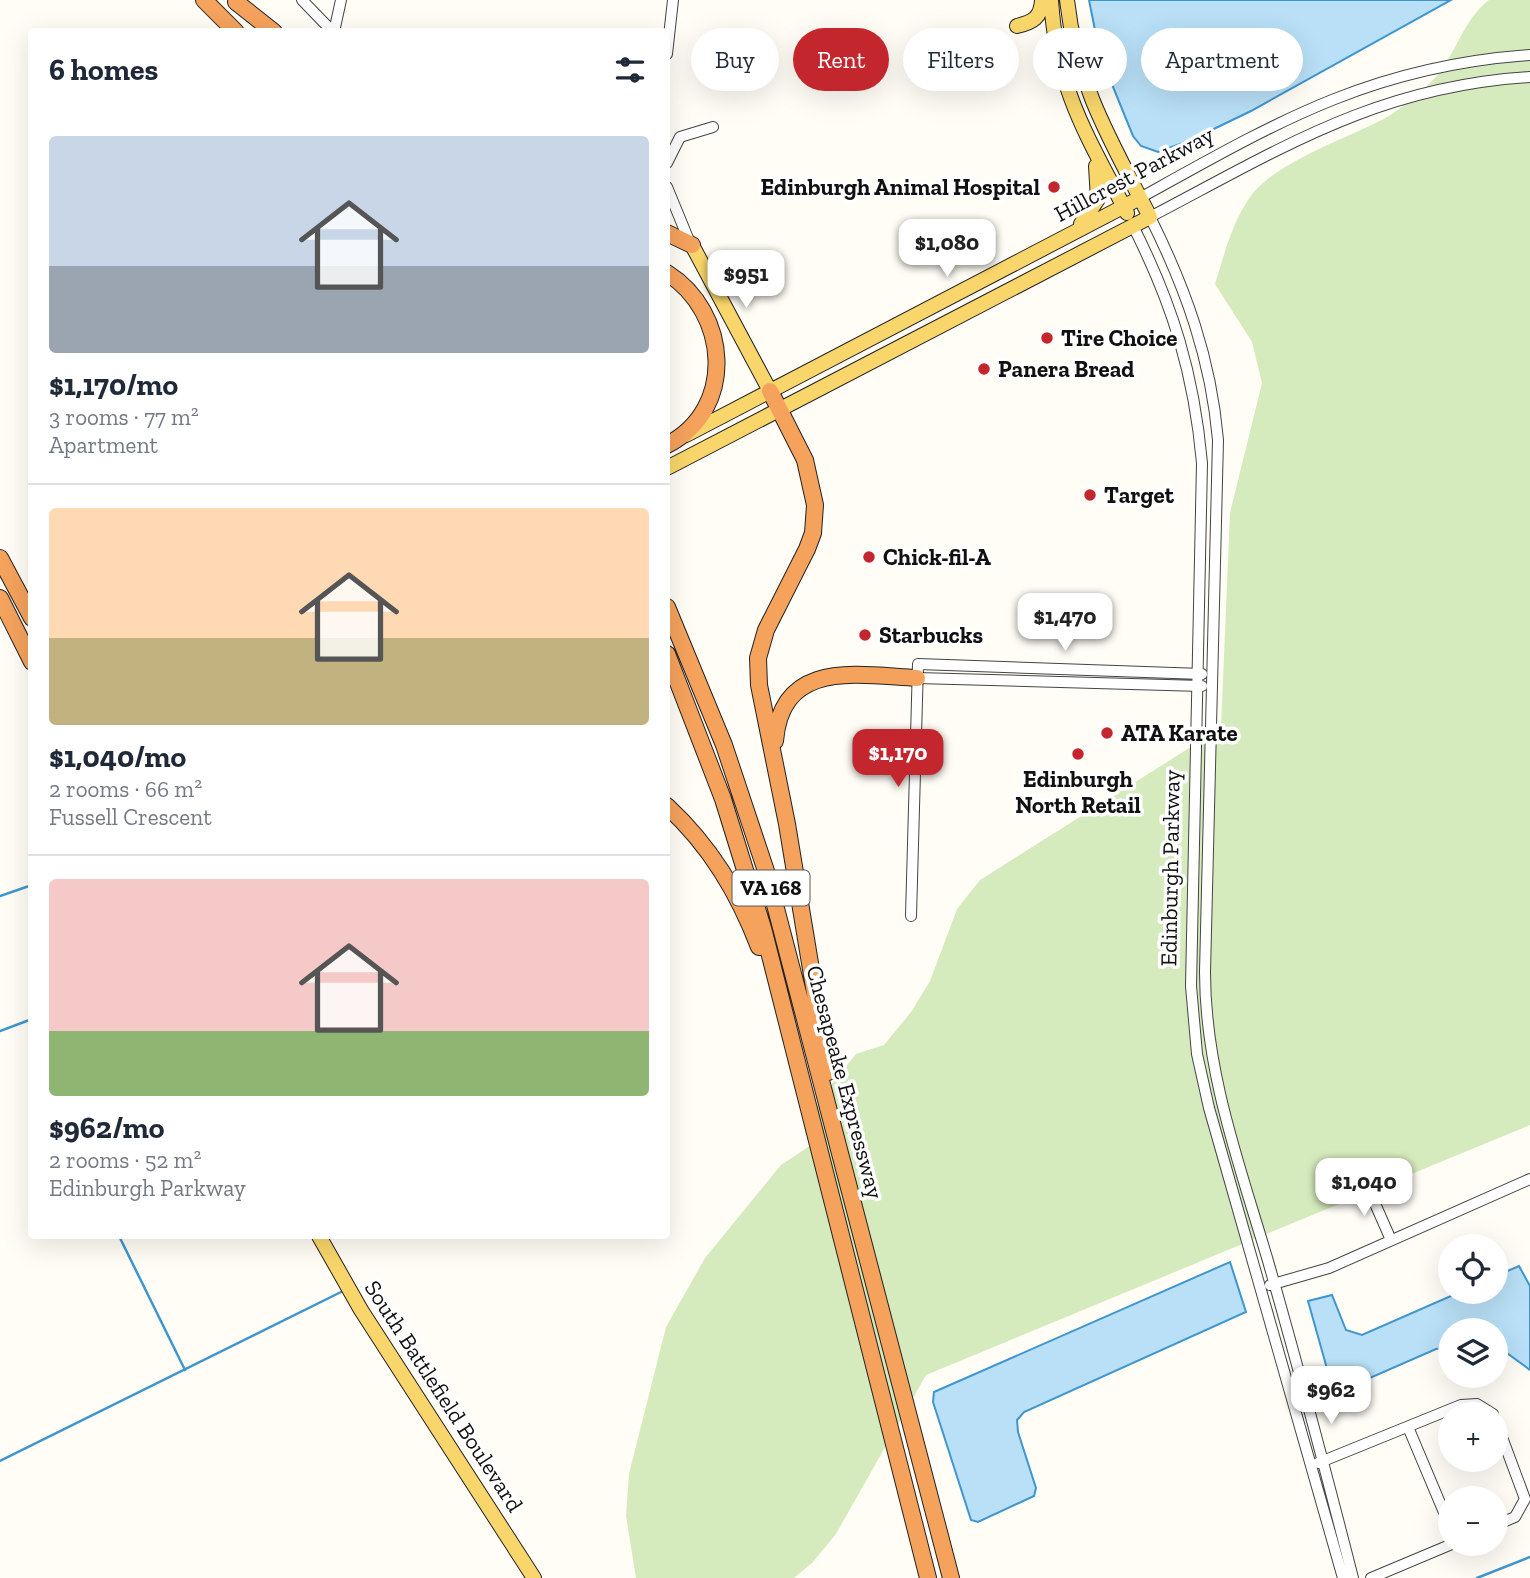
<!DOCTYPE html>
<meta charset="utf-8">
<style>
body{margin:0;font-family:"Zilla Slab",serif;background:#f2f2f3;color:#1f2937;height:100vh;display:flex;flex-direction:column;font-size:26px;white-space:nowrap}
*{box-sizing:border-box;margin:0}
p{font-size:23px;color:#747a83}
.icon{flex:none;width:38px;height:38px;fill:none;stroke:currentColor;stroke-width:2;stroke-linecap:round;stroke-linejoin:round}
.map{position:relative;flex:1;overflow:hidden}
.sheet{position:absolute;left:28px;top:28px;width:642px;height:1211px;display:flex;flex-direction:column;background:#fff;border-radius:7px;box-shadow:0 7px 28px #0002}
.sheet>*{flex:none}
.guide{position:absolute;left:691px;top:28px;width:665px;height:63px;display:flex;gap:14px}
.fabs{position:absolute;left:1438px;top:1234px;display:grid;gap:14px}
.fabs a{display:grid;place-items:center;width:70px;height:70px;border-radius:50%;background:#fff;box-shadow:0 7px 28px #0002;font-size:35px}
.price{position:absolute;translate:-50% -60px;padding:0 16px;border-radius:14px;background:#fff;color:#222;font-size:23px;line-height:46px;filter:drop-shadow(0 2px 4px #0008)}
.price::after{content:'';position:absolute;left:50%;top:42px;width:21px;height:16px;margin-left:-10px;background:inherit;clip-path:polygon(0 0,100% 0,50% 100%)}
.price.selected{background:#c4262e;color:#fff}
ul{padding:0;list-style:none}
li{display:grid;align-content:center;gap:14px;height:371px;padding:0 21px}
li+li{border-top:2px solid #e0e1e3}
li span{display:grid;place-items:center;height:217px;border-radius:7px;color:#555}
li>.icon{margin-inline-start:auto}
span .icon{width:126px;height:126px;fill:#fffc;stroke-width:1}
li b{font-size:30px}
h2{display:flex;justify-content:space-between;align-items:center;height:84px;padding:0 21px;font-size:30px}
.chip{padding:0 24px;border-radius:32px;background:#fff;box-shadow:0 7px 28px #0002;font-size:24px;line-height:63px}
.chip.selected{background:#c4262e;color:#fff}
.map>svg:first-child{display:block}
.green{fill:#d5ebbd}
.water{fill:#b9e0f7;stroke:#3f96cf;stroke-width:2}
.lines{fill:none;stroke-linecap:round;stroke-linejoin:round}
.stream{stroke:#3f96cf;stroke-width:2.5}
.minor-casing{stroke:#444;stroke-width:12}
.major-casing{stroke:#222;stroke-width:16}
.highway-casing{stroke:#222;stroke-width:18}
.minor{stroke:#fff;stroke-width:10}
.major{stroke:#f9d66b;stroke-width:14}
.highway{stroke:#f5a25d;stroke-width:16}
.poi-dot{fill:#c4262e;stroke:#fff;stroke-width:2.5}
.labels{text-anchor:middle;stroke-width:7;stroke-linejoin:round;paint-order:stroke}
.shield{fill:#fff;stroke:#585858;stroke-width:2}
.shield-label{font-size:21px;font-weight:bold;fill:#111}
.street-label{font-size:23px;fill:#111;stroke:#fff}
.poi-label{font-size:23px;font-weight:bold;fill:#111;stroke:#fff;text-anchor:start}
</style>
<div class="map">
<svg width="1530" height="1578" viewBox="0 0 1530 1578">
<rect width="100%" height="100%" fill="#fffdf5"/>
<!-- green -->
<path class="green" d="M1489 0H1530V1125L926 1375 836 1534 812 1563 794 1578H636L626 1516 629 1474 666 1327 705 1258 781 1165 811 1145 804 1128 825 1092 856 1054 884 1045 911 1012 930 981 957 909 980 880 1221 728 1230 513 1262 383 1252 342 1215 284C1225 253 1230 228 1248 200 1272 162 1350 138 1389 116 1400 109 1421 92 1431 82 1455 59 1462 20 1489 0Z"/>
<!-- water -->
<path class="water" d="M1089 0H1451L1251 111 1191 140 1158 152 1141 146 1133 136 1100 55Z
M1230 1262 1246 1312 1024 1412 1017 1420 1018 1432 1036 1488 1034 1496 978 1522 971 1520 933 1402 934 1392Z
M1519 1266 1530 1286V1370L1496 1345V1330H1451V1347L1436 1349 1338 1392 1333 1390 1308 1301 1332 1295 1346 1330 1362 1335 1460 1292H1496V1276Z"/>
<g class="lines">
<!-- stream -->
<path class="stream" d="M0 896 32 885
M0 1031 32 1019
M120 1238 185 1370
M0 1461 345 1290
M1477 1578 1530 1557"/>
<!-- minor casing -->
<g class="minor-casing">
<path id="minor" d="M302 0 333 32
M334 32 341 0
M667 54 673 0
M667 163 680 137 713 127
M667 187 690 243
M1140 198C1275 123 1371 66 1530 55
M1133 226C1173 305 1194 374 1202 463L1191 986 1197 1054 1209 1108 1343 1578
M917 678 1202 686
M911 916 918 664 1202 674
M1366 1183 1391 1240
M1270 1285 1329 1268 1530 1179
M1496 1421 1525 1499 1515 1517 1496 1525
M1408 1427 1451 1529
M1318 1463 1461 1405 1477 1404 1493 1414
M1353 1578C1326 1472 1298 1366 1268 1261 1240 1166 1205 1072 1205 972L1218 440C1211 359 1186 289 1150 217 1280 149 1378 86 1530 77
M1371 1578 1452 1544"/>
</g>
<!-- major casing -->
<g class="major-casing">
<path id="major" d="M1051 0C1057 91 1087 135 1127 213
M1017 26C1033 22 1041 18 1042 0
M1081 224 1098 199 1096 166
M692 245 770 391
M686 435 1140 198
M667 468 1150 217C1112 143 1076 84 1067 0
M319 1236 361 1310 534 1578"/>
</g>
<!-- highway casing -->
<g class="highway-casing">
<path id="highway" d="M204 0 236 32
M236 2 274 32
M667 233 692 245
M667 273C729 312 737 409 667 445
M770 391 805 460 815 505 813 533 807 549 766 630 758 658 759 685 787 824 828 1072
M0 558 32 618
M0 598 32 662
M667 607 724 745 767 874 951 1578
M667 654 723 799 763 928 928 1578
M775 741C782 659 857 675 917 678
M667 806C710 846 738 892 759 947"/>
</g>
<!-- minor -->
<use href="#minor" class="minor"/>
<!-- major -->
<use href="#major" class="major"/>
<!-- highway -->
<use href="#highway" class="highway"/>
</g>
<!-- markers -->
<g class="poi-dot">
<circle cx="1054" cy="187" r="7"/>
<circle cx="1047" cy="338" r="7"/>
<circle cx="984" cy="369" r="7"/>
<circle cx="1090" cy="495" r="7"/>
<circle cx="869" cy="557" r="7"/>
<circle cx="865" cy="635" r="7"/>
<circle cx="1107" cy="733" r="7"/>
<circle cx="1078" cy="754" r="7"/>
</g>
<g class="labels">
<!-- shield labels -->
<rect class="shield" x="732.5" y="870.5" width="77" height="35" rx="5"/>
<g class="shield-label">
<text x="771" y="895">VA 168</text>
</g>
<!-- street labels -->
<g class="street-label">
<text transform="translate(1134 174) rotate(-28)" y="8">Hillcrest Parkway</text>
<text transform="translate(1170 868) rotate(-89)" y="8">Edinburgh Parkway</text>
<text transform="translate(845 1082) rotate(75)" y="8">Chesapeake Expressway</text>
<text transform="translate(444 1396) rotate(57)" y="8">South Battlefield Boulevard</text>
</g>
<!-- poi labels -->
<g class="poi-label">
<text x="1040" y="195" text-anchor="end">Edinburgh Animal Hospital</text>
<text x="1061" y="346">Tire Choice</text>
<text x="998" y="377">Panera Bread</text>
<text x="1104" y="503">Target</text>
<text x="883" y="565">Chick-fil-A</text>
<text x="879" y="643">Starbucks</text>
<text x="1121" y="741">ATA Karate</text>
<text x="1078" y="787" text-anchor="middle">Edinburgh<tspan x="1078" dy="26">North Retail</tspan></text>
</g>
</g>
</svg>
<div class="fabs">
<a><svg class="icon" aria-label="locate" viewBox="0 0 24 24"><circle cx="12" cy="12" r="6"/><path d="M12 2v4M12 18v4M2 12h4M18 12h4"/></svg></a>
<a><svg class="icon" aria-label="layers" viewBox="0 0 24 24"><path d="M12 4l9 5-9 5-9-5zM3 14l9 5 9-5"/></svg></a>
<a>+</a>
<a>−</a>
</div>
<b class="price" style="left:947px;top:279px">$1,080</b>
<b class="price" style="left:746px;top:310px">$951</b>
<b class="price" style="left:1065px;top:653px">$1,470</b>
<b class="price selected" style="left:898px;top:789px">$1,170</b>
<b class="price" style="left:1364px;top:1218px">$1,040</b>
<b class="price" style="left:1331px;top:1426px">$962</b>
<div class="guide">
<a class="chip">Buy</a>
<a class="chip selected">Rent</a>
<a class="chip">Filters</a>
<a class="chip">New</a>
<a class="chip">Apartment</a>
</div>
<section class="sheet">
<h2>6 homes<svg class="icon" aria-label="filters" viewBox="0 0 24 24"><path d="M4 7h16M4 17h16"/><circle cx="9" cy="7" r="2"/><circle cx="15" cy="17" r="2"/></svg></h2>
<ul>
<li><span style="background:linear-gradient(#c9d6e8 60%,#9aa5b1 0)"><svg class="icon" aria-label="home" viewBox="0 0 24 24"><path d="M3 11l9-7 9 7M6 9v11h12V9"/></svg></span><div><b>$1,170/mo</b><p>3 rooms · 77 m²</p><p>Apartment</p></div></li>
<li><span style="background:linear-gradient(#ffd9b3 60%,#c2b280 0)"><svg class="icon" aria-label="home" viewBox="0 0 24 24"><path d="M3 11l9-7 9 7M6 9v11h12V9"/></svg></span><div><b>$1,040/mo</b><p>2 rooms · 66 m²</p><p>Fussell Crescent</p></div></li>
<li><span style="background:linear-gradient(#f6c9c9 70%,#8fb573 0)"><svg class="icon" aria-label="home" viewBox="0 0 24 24"><path d="M3 11l9-7 9 7M6 9v11h12V9"/></svg></span><div><b>$962/mo</b><p>2 rooms · 52 m²</p><p>Edinburgh Parkway</p></div></li>
</ul>
</section>
</div>
